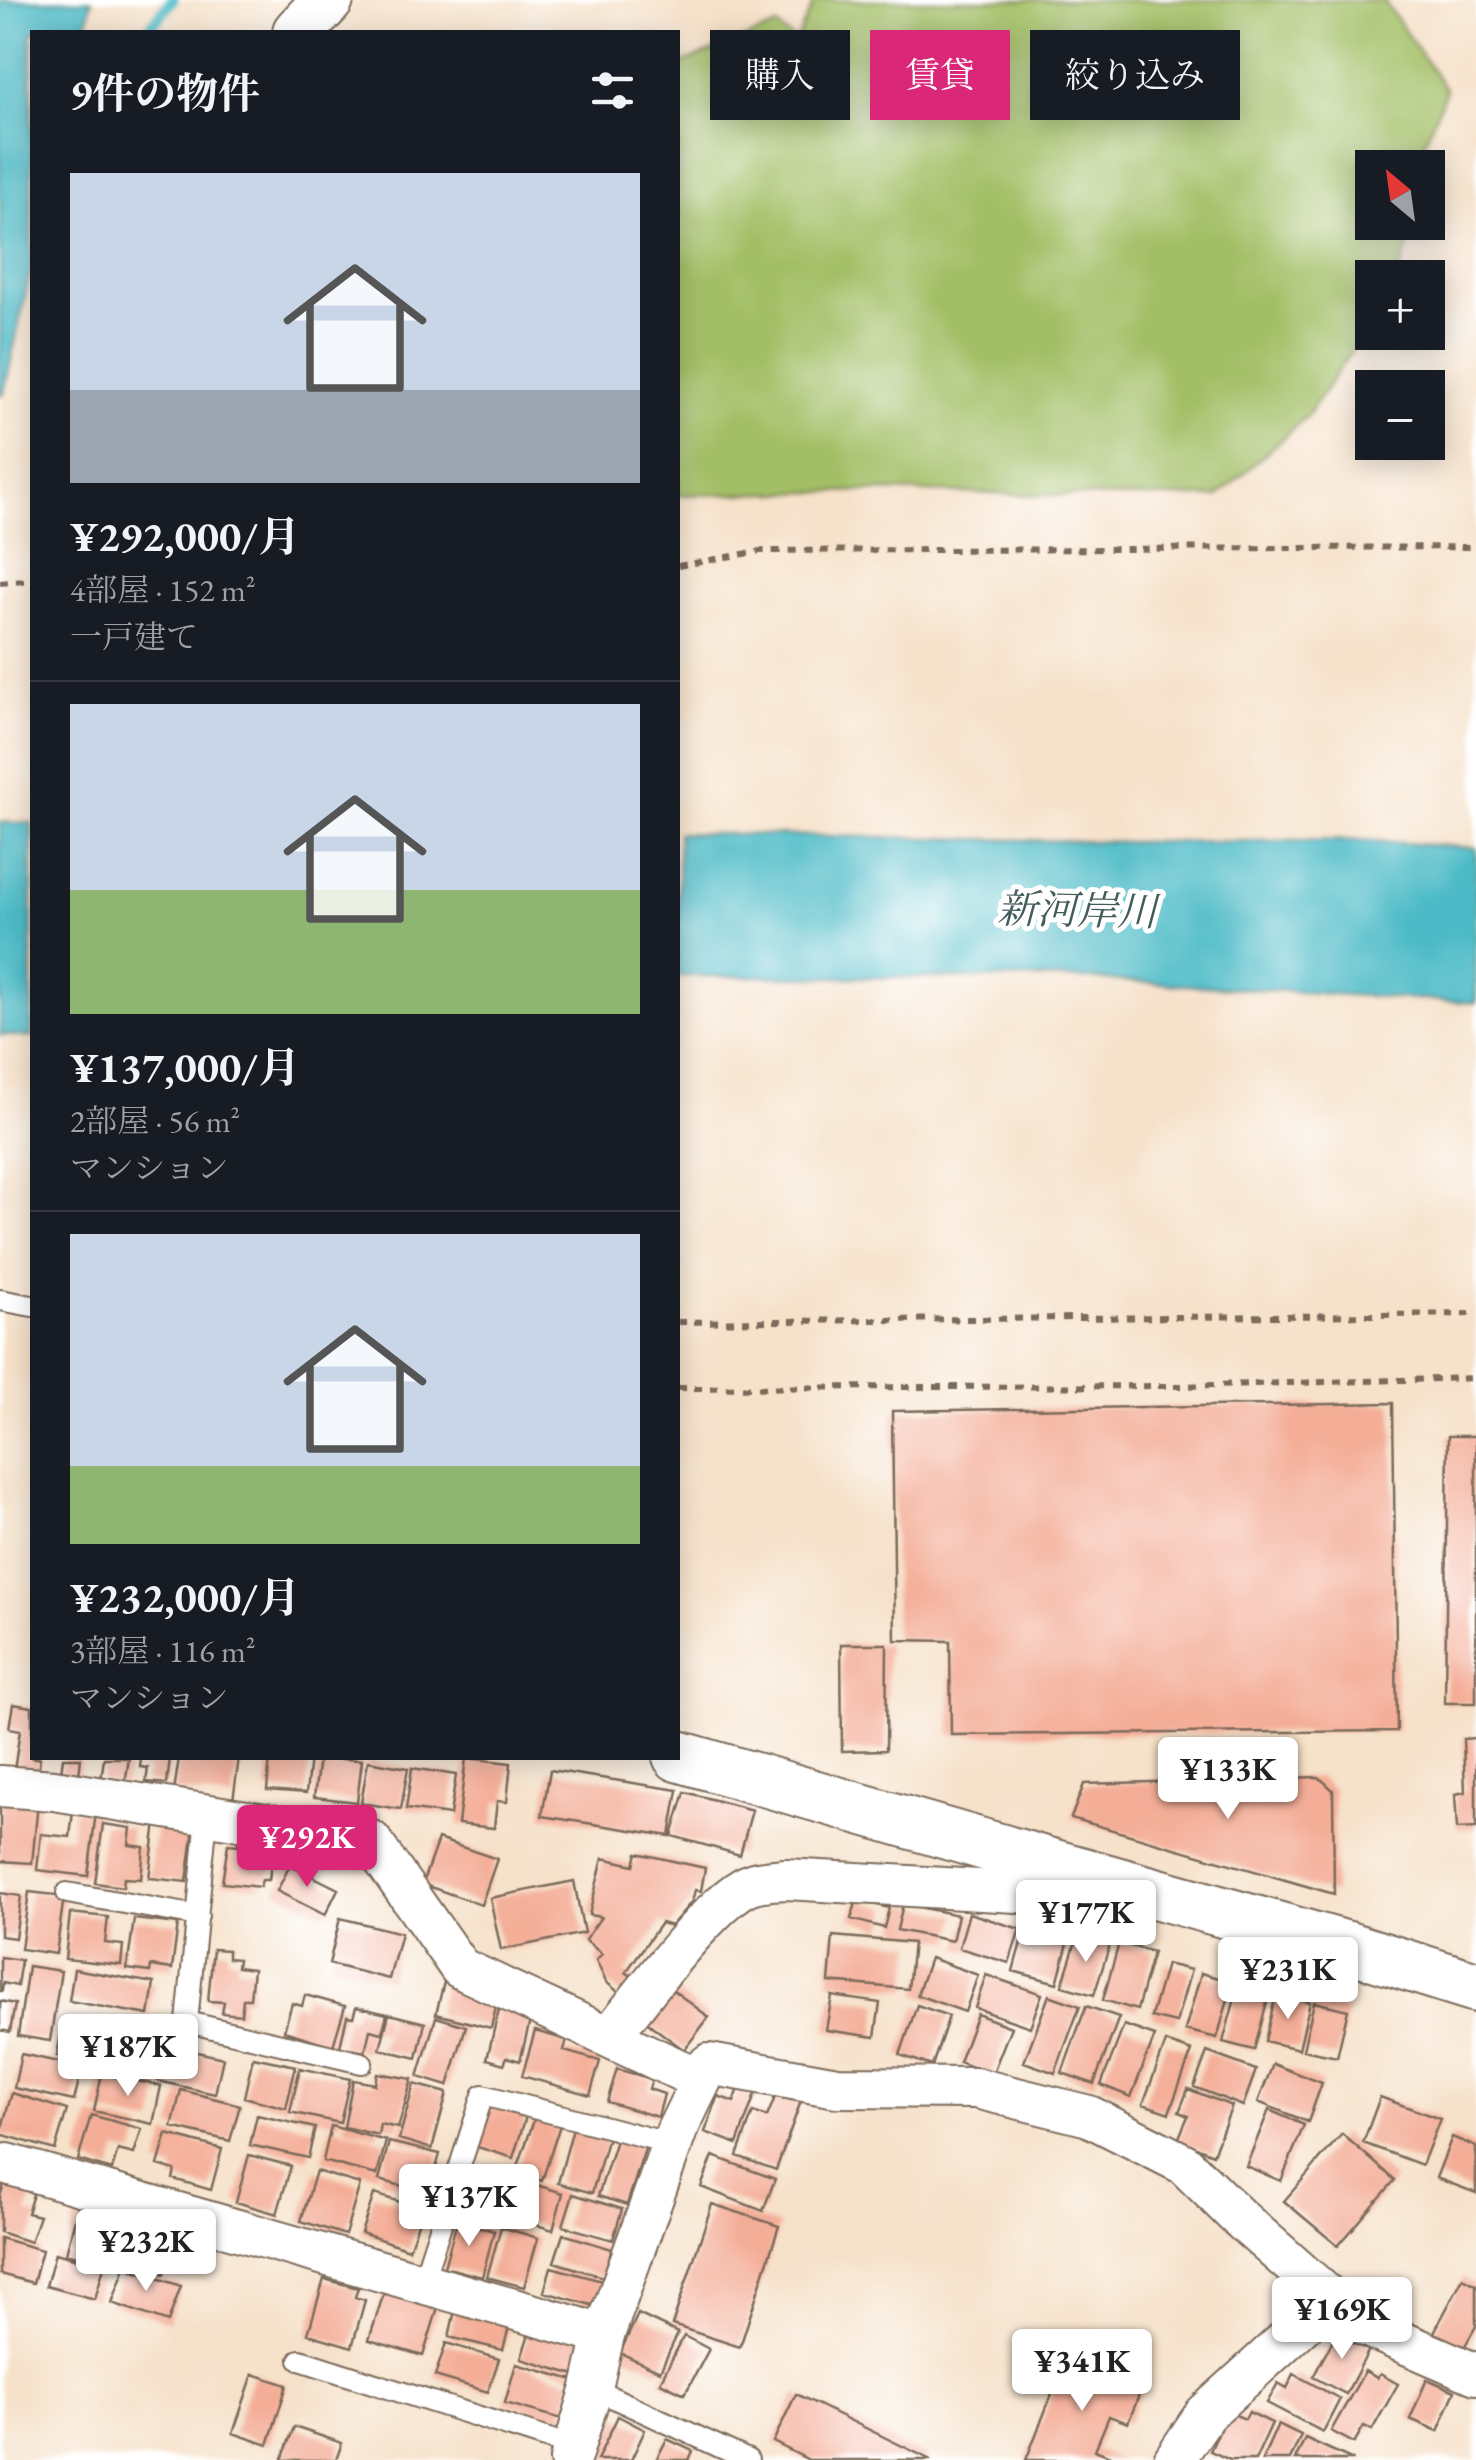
<!DOCTYPE html>
<html lang="ja">
<meta charset="utf-8">
<style>
body{margin:0;font-family:"EB Garamond","Noto Serif JP",serif;background:#242831;color:#f1f3f6;height:100vh;display:flex;flex-direction:column;font-size:38px;white-space:nowrap}
*{box-sizing:border-box;margin:0}
p{font-size:32px;color:#9ea1a6}
.icon{flex:none;width:55px;height:55px;fill:none;stroke:currentColor;stroke-width:2;stroke-linecap:round;stroke-linejoin:round}
.map{position:relative;flex:1;overflow:hidden}
.sheet{position:absolute;left:30px;top:30px;width:650px;height:1730px;display:flex;flex-direction:column;background:#171b24;border-radius:0px;box-shadow:0 5px 25px #0003}
.sheet>*{flex:none}
.banner{position:absolute;left:710px;top:30px;width:615px;height:90px;display:flex;gap:20px}
.needle{width:65px;rotate:331deg}
.buttons{position:absolute;left:1355px;top:150px;display:grid;gap:20px}
.buttons a{display:grid;place-items:center;width:90px;height:90px;border-radius:0px;background:#171b24;box-shadow:0 5px 25px #0003;font-size:50px}
.price{position:absolute;translate:-50% -85px;padding:0 22px;border-radius:10px;background:#fff;color:#222;font-size:32px;line-height:65px;filter:drop-shadow(0 2px 5px #0008)}
.price::after{content:'';position:absolute;left:50%;top:60px;width:30px;height:22px;margin-left:-15px;background:inherit;clip-path:polygon(0 0,100% 0,50% 100%)}
.price.selected{background:#db2777;color:#fff}
ul{padding:0;list-style:none}
li{display:grid;align-content:center;gap:20px;height:530px;padding:0 40px}
li+li{border-top:2px solid #363941}
li span{display:grid;place-items:center;height:310px;border-radius:0px;color:#555}
li>.icon{margin-inline-start:auto}
span .icon{width:180px;height:180px;fill:#fffc;stroke-width:1}
li b{font-size:42px}
h2{display:flex;justify-content:space-between;align-items:center;height:120px;padding:0 40px;font-size:42px}
.pill{padding:0 35px;border-radius:0px;background:#171b24;box-shadow:0 5px 25px #0003;font-size:35px;line-height:90px}
.pill.selected{background:#db2777;color:#fff}
.map>svg:first-child{display:block}
.green{fill:#a3bf66;stroke:#6f7442;stroke-width:2.5}
.water{fill:#4ebbc7;stroke:#447272;stroke-width:2.5}
.lines{fill:none;stroke-linecap:round;stroke-linejoin:round}
.stream{stroke:#4ebbc7;stroke-width:12}
.building{fill:#f4ae98}
.service-casing{stroke:#7c6a5a;stroke-width:24}
.minor-casing{stroke:#7c6a5a;stroke-width:44}
.tertiary-casing{stroke:#7c6a5a;stroke-width:54}
.path{stroke:#7c6a5a;stroke-width:6;stroke-dasharray:8 8;stroke-linecap:butt}
.service{stroke:#fff;stroke-width:20}
.minor{stroke:#fff;stroke-width:40}
.tertiary{stroke:#fff;stroke-width:50}
.labels{text-anchor:middle;stroke-width:10;stroke-linejoin:round;paint-order:stroke}
.water-label{font-size:40px;font-style:italic;fill:#425d59;stroke:#fff}
</style>
<div class="map">
<svg width="1476" height="2460" viewBox="0 0 1476 2460">
<rect width="100%" height="100%" fill="#fff"/>
<filter id="ink" filterUnits="userSpaceOnUse"><feTurbulence type="fractalNoise" baseFrequency=".01" numOctaves="2"/><feDisplacementMap in="SourceGraphic" scale="20" xChannelSelector="R" yChannelSelector="G"/><feConvolveMatrix kernelMatrix="1 2 1 2 8 2 1 2 1" color-interpolation-filters="sRGB"/></filter>
<filter id="wash" filterUnits="userSpaceOnUse"><feTurbulence type="fractalNoise" baseFrequency=".0048" numOctaves="4" result="noise"/><feDisplacementMap in="SourceGraphic" scale="40" xChannelSelector="R" yChannelSelector="G"/><feGaussianBlur stdDeviation="2.25" result="paint"/><feColorMatrix in="noise" values="0 0 0 0 0 0 0 0 0 0 0 0 0 0 0 0 0 1.4 0 .05"/><feComposite in="paint" operator="in"/></filter>
<g filter="url(#wash)">
<rect width="100%" height="100%" fill="#f6e1c9"/>
<!-- green -->
<path class="green" d="M815 0H1383L1446 90 1416 163 1418 167 1372 168V222L1417 223 1397 277 1372 278V332L1377 333 1357 343 1307 416 1217 497H1124L879 491 678 495V65L777 26 796 42Z"/>
<!-- water -->
<path class="water" d="M0 0H92L85 32H32V265L4 393 0 395Z
M0 822 32 823V1037L0 1035Z
M678 833 1130 842 1359 840 1476 848V1003L1088 979 678 976Z"/>
<g class="lines">
<!-- stream -->
<path class="stream" d="M147 32 172 0"/>
</g>
<g id="blocks">
<!-- building -->
<path class="building" d="M1393 1403 1397 1731 951 1735 950 1641 895 1640 892 1411Z
M1448 1436H1476V1703H1445Z
M841 1644H887L886 1750 842 1751Z
M13 1704 32 1707V1758H40L38 1774 14 1771 20 1730 9 1728Z
M1476 1738V1828L1457 1829 1455 1794 1465 1792 1463 1739Z
M63 1758H81L79 1776 61 1773Z
M104 1758H129L125 1784 101 1781Z
M141 1758H170L167 1784 146 1782 148 1768 140 1767Z
M179 1758H239L233 1800 174 1791Z
M270 1758H310L306 1793 267 1790Z
M319 1758 362 1760 357 1802 314 1797Z
M466 1758 511 1763 507 1802 497 1801 494 1828 458 1824Z
M368 1761 408 1768 401 1809 361 1803Z
M412 1768 456 1775 450 1815 406 1809Z
M550 1770 678 1790 670 1836 542 1816Z
M1319 1777 1333 1790 1334 1894 1071 1818 1084 1784Z
M685 1792 752 1810 740 1855 672 1836Z
M0 1801 38 1803 32 1863 0 1861Z
M73 1811 96 1812 88 1876 37 1870 41 1834 70 1837Z
M156 1822 194 1828 187 1882 149 1878Z
M103 1824 131 1828 129 1845 144 1847 141 1879 124 1878 123 1887 95 1883Z
M239 1832 274 1842 269 1880H262L260 1887 222 1883 228 1844 238 1845Z
M438 1839 497 1859 481 1905 422 1884Z
M637 1853 705 1868 701 1891 695 1890 692 1901 671 1926 661 1923 626 1972 635 1979 622 1995 606 1982 596 1960 602 1954 585 1940 601 1917 589 1915 603 1858 634 1865Z
M290 1865 338 1889 325 1915 277 1891Z
M574 1881 584 1933 501 1950 490 1898Z
M29 1892 64 1896 56 1954 21 1949Z
M0 1893 21 1896 15 1938 0 1936Z
M857 1900 889 1908 884 1928 851 1919Z
M903 1904 958 1915 952 1941 897 1930Z
M70 1913 108 1917 105 1943 123 1945 121 1965 65 1959Z
M969 1913 1020 1929 1009 1963 959 1948Z
M340 1918 401 1933 389 1979 329 1964Z
M134 1919 178 1924 172 1969 151 1966 150 1972 127 1969Z
M1025 1928 1069 1940 1057 1983 1013 1971Z
M1078 1935 1110 1944 1094 1995 1062 1986Z
M833 1936 913 1943 908 1989 829 1982Z
M1119 1943 1153 1952 1137 2010 1103 2000Z
M213 1949 228 1950V1958L238 1959 237 1967 253 1969 250 1999H243L241 2015 222 2013 224 2002 208 2001Z
M0 1957 21 1960 17 1986 3 1983 2 1991H0Z
M930 1958 978 1975 965 2012 917 1995Z
M1166 1964 1191 1970 1176 2023 1151 2017Z
M28 1966 61 1971 50 2041 18 2036Z
M74 1969 154 1983 149 2015 69 2001Z
M1201 1973 1233 1982 1217 2038 1185 2030Z
M446 1974 498 1998 491 2028 436 2014Z
M986 1975 1042 1994 1030 2027 975 2008Z
M1239 1984 1270 1992 1254 2050 1223 2042Z
M670 1988 709 2017 684 2050 645 2021Z
M1276 1994 1310 2002 1299 2049 1265 2041Z
M305 1995 345 2006 333 2046 284 2031 292 2003 302 2006Z
M1049 1995 1080 2006 1055 2073 1024 2062Z
M832 1996 880 2003 875 2037 826 2030Z
M0 2001 15 2004 10 2032 0 2030Z
M1314 2002 1348 2010 1337 2057 1303 2050Z
M917 2005 949 2016 932 2066 900 2055Z
M1086 2006 1119 2017 1094 2084 1062 2073Z
M356 2007 387 2014 382 2033 370 2030 365 2052 340 2047 347 2016 353 2017Z
M499 2009 531 2017 520 2061 507 2057 504 2064 487 2059Z
M389 2014 425 2023 417 2058 380 2049Z
M977 2014 1011 2027 992 2075 959 2062Z
M436 2017 466 2026 448 2086 418 2077Z
M63 2023 137 2036 131 2069 57 2056Z
M1124 2025 1155 2036 1131 2097 1101 2085Z
M535 2031 567 2040 564 2051 600 2061 590 2095 522 2076Z
M1166 2042 1192 2051 1169 2113 1143 2104Z
M167 2045 223 2058 215 2094 158 2081Z
M1207 2052 1256 2070 1243 2106 1194 2087Z
M21 2054 82 2067 74 2101 14 2088Z
M253 2057 296 2066 286 2108 244 2097Z
M1273 2064 1322 2083 1308 2122 1258 2102Z
M300 2068 350 2079 340 2123 290 2112Z
M617 2069 652 2079 649 2089 664 2094 658 2117 607 2102Z
M377 2073 412 2079 398 2128 380 2124 378 2135 344 2127 353 2080 375 2084Z
M102 2074 161 2086 153 2124 94 2111Z
M741 2083 757 2089 737 2144 705 2132 718 2096 734 2102Z
M414 2084 447 2093 432 2149 399 2139Z
M1188 2089 1232 2106 1213 2154 1178 2140 1188 2116 1179 2112Z
M181 2090 240 2105 230 2141 172 2127Z
M777 2092 801 2101 776 2170 737 2156 753 2112 767 2117Z
M12 2093 67 2110 55 2150 0 2134Z
M1380 2097 1440 2119 1422 2165 1363 2143Z
M489 2100 527 2113 513 2158 474 2146Z
M1269 2110 1304 2125 1281 2181 1246 2166Z
M91 2115 142 2129 134 2154 118 2150 112 2170 78 2160Z
M257 2115 315 2128 308 2158 250 2145Z
M535 2117 560 2125 542 2181 516 2172Z
M331 2126 386 2141 377 2175 323 2161Z
M573 2128 608 2137 592 2193 558 2183Z
M167 2134 222 2149 211 2190 173 2179 175 2170 158 2165Z
M1342 2134 1395 2180 1338 2246 1284 2201Z
M617 2137 646 2146 627 2205 598 2196Z
M1452 2137 1476 2147V2193L1436 2178Z
M389 2142 440 2154 429 2193 379 2180Z
M249 2155 291 2166 277 2214 236 2202Z
M713 2156 775 2179 763 2211 701 2187Z
M470 2166 511 2179 497 2221 457 2207Z
M316 2171 360 2184 345 2235 301 2221Z
M6 2179 35 2188 27 2213 39 2216 30 2242 0 2232V2196Z
M517 2179 563 2193 553 2230 506 2216Z
M374 2194 423 2209 409 2249 361 2233Z
M573 2194 622 2209 613 2240 563 2226Z
M81 2196 118 2206 103 2263 66 2253Z
M712 2204 779 2226 740 2347 672 2325Z
M141 2218 178 2229 164 2274 127 2263Z
M457 2221 494 2231 482 2277 444 2267Z
M501 2227 538 2238 524 2287 487 2277Z
M563 2234 612 2249 603 2277 554 2262Z
M0 2238 42 2250 33 2283 0 2274Z
M55 2253 104 2266 95 2299 46 2286Z
M125 2267 181 2286 168 2322 112 2303Z
M551 2267 606 2282 599 2307 544 2292Z
M1463 2278 1476 2285V2326L1462 2351 1433 2334Z
M324 2279 358 2288 355 2297 365 2300 352 2347 308 2334Z
M386 2286 440 2301 423 2356 369 2340Z
M456 2306 511 2319 503 2350 449 2337Z
M638 2314 678 2333 660 2371 620 2353Z
M532 2324 586 2341 575 2375 521 2359Z
M1339 2329 1371 2346 1346 2394 1313 2377Z
M684 2336 709 2349 685 2394 660 2382Z
M446 2343 499 2359 488 2392 435 2376Z
M1066 2358 1142 2388 1128 2423 1109 2416 1095 2450 1120 2460H1026Z
M516 2364 574 2380 562 2419 505 2403Z
M1365 2371 1377 2378 1380 2374 1398 2384 1372 2430 1364 2426 1354 2443 1331 2431Z
M253 2374 287 2385 268 2445 233 2433Z
M1294 2374 1340 2399 1323 2432 1267 2403 1278 2383 1287 2388Z
M1427 2379 1455 2391 1438 2431 1410 2419Z
M796 2394 931 2460H809L773 2442Z
M1228 2412 1245 2419 1249 2412 1272 2423 1255 2460H1230L1210 2451Z
M618 2416 645 2430 631 2460H597Z
M1278 2424 1301 2435 1290 2460H1262Z
M294 2427 342 2443 336 2460H282Z
M1305 2438 1353 2460H1295Z
M667 2439 693 2451 689 2460H656Z"/>
</g>
</g>
<g filter="url(#ink)">
<use href="#blocks" fill-opacity="0" stroke="#7c6a5a" stroke-width="2.5"/>
<g class="lines">
<!-- service casing -->
<g class="service-casing">
<path id="service" d="M0 1300 32 1306
M207 1816 187 2022 362 2063
M67 1893 198 1916
M422 2283 483 2095 672 2144
M300 2360 574 2447
M592 2388 748 2460"/>
</g>
<!-- minor casing -->
<g class="minor-casing">
<path id="minor" d="M0 1786 54 1790 371 1841 460 1968 701 2080
M609 2037C638 2002 715 1894 754 1883 764 1880 776 1880 786 1879L1032 1893 1051 1864
M7 2164 604 2335
M570 2460 592 2388 604 2335 677 2130 709 2064 837 2087 976 2088 1089 2116 1184 2164 1237 2216 1331 2299
M1174 2460 1205 2414 1331 2299 1363 2325 1476 2374"/>
</g>
<!-- tertiary casing -->
<g class="tertiary-casing">
<path id="tertiary" d="M298 32 328 0
M678 1756 1051 1864 1348 1947 1476 1987"/>
</g>
<!-- path -->
<path class="path" d="M678 566 760 551 1476 547
M0 583 32 580
M678 1322 1476 1314
M678 1388 1178 1386 1476 1378"/>
<!-- service -->
<use href="#service" class="service"/>
<!-- minor -->
<use href="#minor" class="minor"/>
<!-- tertiary -->
<use href="#tertiary" class="tertiary"/>
</g>
</g>
<g class="labels">
<!-- water labels -->
<g class="water-label">
<text transform="translate(1077 910) rotate(1)" y="14">新河岸川</text>
</g>
</g>
</svg>
<div class="buttons">
<a><svg class="needle" viewBox="-14 -14 28 28"><path d="M0-13l5 13h-10z" fill="#e53935"/><path d="M0 13l5-13h-10z" fill="#9ea1a6"/></svg></a>
<a>+</a>
<a>−</a>
</div>
<b class="price" style="left:1228px;top:1822px">¥133K</b>
<b class="price selected" style="left:307px;top:1890px">¥292K</b>
<b class="price" style="left:1086px;top:1965px">¥177K</b>
<b class="price" style="left:1288px;top:2022px">¥231K</b>
<b class="price" style="left:128px;top:2099px">¥187K</b>
<b class="price" style="left:469px;top:2249px">¥137K</b>
<b class="price" style="left:146px;top:2294px">¥232K</b>
<b class="price" style="left:1342px;top:2362px">¥169K</b>
<b class="price" style="left:1082px;top:2414px">¥341K</b>
<div class="banner">
<a class="pill">購入</a>
<a class="pill selected">賃貸</a>
<a class="pill">絞り込み</a>
</div>
<section class="sheet">
<h2>9件の物件<svg class="icon" aria-label="filters" viewBox="0 0 24 24"><path d="M4 7h16M4 17h16"/><circle cx="9" cy="7" r="2"/><circle cx="15" cy="17" r="2"/></svg></h2>
<ul>
<li><span style="background:linear-gradient(#c9d6e8 70%,#9aa5b1 0)"><svg class="icon" aria-label="home" viewBox="0 0 24 24"><path d="M3 11l9-7 9 7M6 9v11h12V9"/></svg></span><div><b>¥292,000/月</b><p>4部屋 · 152 m²</p><p>一戸建て</p></div></li>
<li><span style="background:linear-gradient(#c9d6e8 60%,#8fb573 0)"><svg class="icon" aria-label="home" viewBox="0 0 24 24"><path d="M3 11l9-7 9 7M6 9v11h12V9"/></svg></span><div><b>¥137,000/月</b><p>2部屋 · 56 m²</p><p>マンション</p></div></li>
<li><span style="background:linear-gradient(#c9d6e8 75%,#8fb573 0)"><svg class="icon" aria-label="home" viewBox="0 0 24 24"><path d="M3 11l9-7 9 7M6 9v11h12V9"/></svg></span><div><b>¥232,000/月</b><p>3部屋 · 116 m²</p><p>マンション</p></div></li>
</ul>
</section>
</div>
